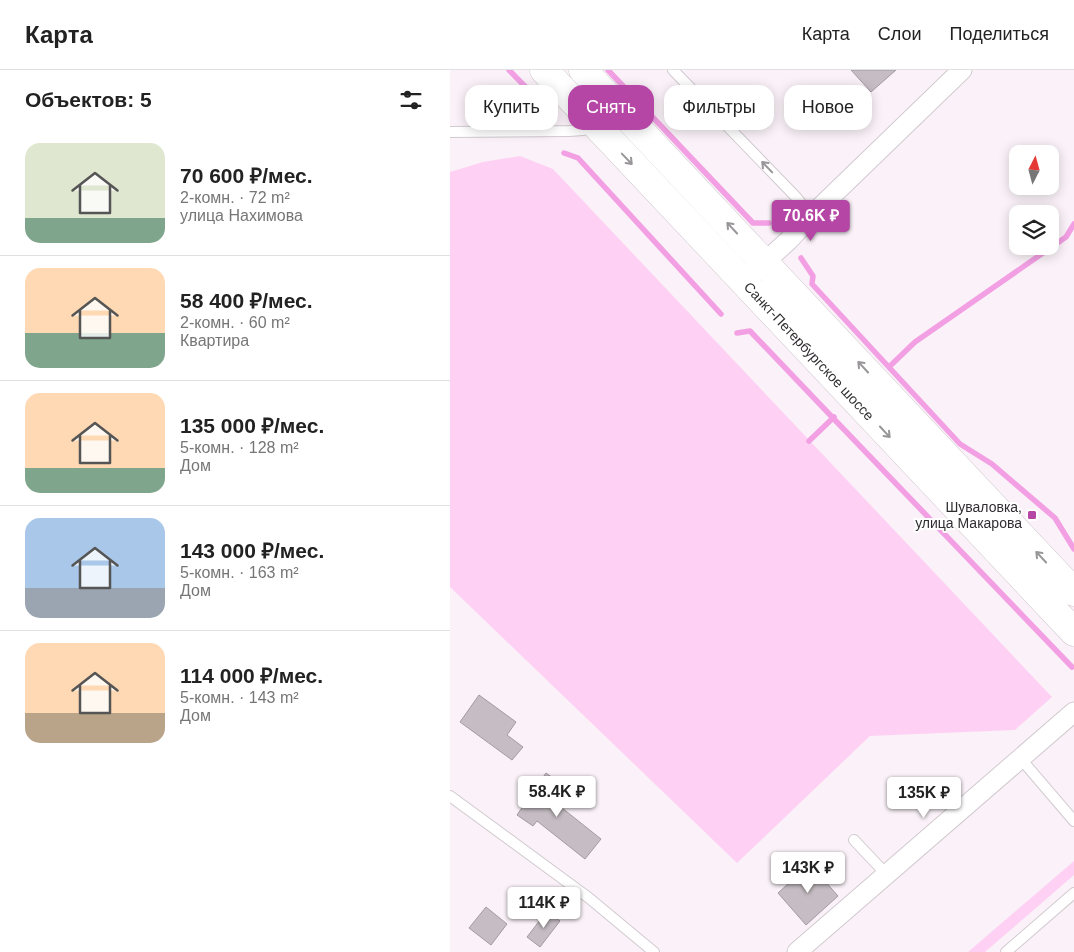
<!DOCTYPE html>
<html lang="ru">
<meta charset="utf-8">
<style>
body{margin:0;font-family:Arial,sans-serif;background:#f2f2f2;color:#222;height:100vh;display:flex;flex-direction:column;font-size:19px;white-space:nowrap}
*{box-sizing:border-box;margin:0}
p{font-size:16px;color:#767676}
.icon{flex:none;width:28px;height:28px;fill:none;stroke:currentColor;stroke-width:2;stroke-linecap:round;stroke-linejoin:round}
.map{position:relative;flex:1;overflow:hidden}
.details{display:flex;flex-direction:column;background:#fff;width:450px}
.details>*{flex:none}
.top-card{position:absolute;left:15px;top:15px;width:475px;height:45px;display:flex;gap:10px}
.needle{width:32px;rotate:6deg}
.controls{position:absolute;left:559px;top:75px;display:grid;gap:10px}
.controls a{display:grid;place-items:center;width:50px;height:50px;border-radius:10px;background:#fff;box-shadow:0 2px 12px #0003;font-size:25px}
.price{position:absolute;translate:-50% -42px;padding:0 11px;border-radius:5px;background:#fff;color:#222;font-size:16px;line-height:32px;filter:drop-shadow(0 1px 2px #0008)}
.price::after{content:'';position:absolute;left:50%;top:30px;width:15px;height:11px;margin-left:-8px;background:inherit;clip-path:polygon(0 0,100% 0,50% 100%)}
.price.active{background:#b546a5;color:#fff}
ul{padding:0;list-style:none}
li{display:flex;align-items:center;gap:15px;height:125px;padding:0 25px}
li+li{border-top:1px solid #e0e0e0}
li span{display:grid;place-items:center;flex:none;width:140px;height:100px;border-radius:15px;color:#555}
li>.icon{margin-inline-start:auto}
span .icon{width:60px;height:60px;fill:#fffc;stroke-width:1}
li b{font-size:21px}
h2{display:flex;justify-content:space-between;align-items:center;height:60px;padding:0 25px;font-size:21px}
.chip{padding:0 18px;border-radius:15px;background:#fff;box-shadow:0 2px 12px #0003;font-size:18px;line-height:45px}
.chip.active{background:#b546a5;color:#fff}
header{display:flex;align-items:center;gap:30px;box-sizing:border-box;height:70px;padding:0 25px;background:#fff;border-bottom:1px solid #e0e0e0}
header strong{font-size:24px}
nav{display:flex;gap:28px;margin-inline-start:auto;font-size:18px}
main{display:flex;flex:1;min-height:0}
.map>svg:first-child{display:block}
.green{fill:#fed1f4}
.lines{fill:none;stroke-linecap:round;stroke-linejoin:round}
.stream{stroke:#f29fe3;stroke-width:5.5}
.building{fill:#c5bdc3;stroke:#a29ba1}
.lane-casing{stroke:#d1cacf;stroke-width:12}
.street-casing{stroke:#d1cacf;stroke-width:21}
.primary-casing{stroke:#d1cacf;stroke-width:29}
.lane{stroke:#fff;stroke-width:10}
.street{stroke:#fff;stroke-width:19}
.primary{stroke:#fff;stroke-width:28}
.oneway{stroke:#989698}
.poi-dot{fill:#b546a5;stroke:#fff;stroke-width:2}
.labels{text-anchor:middle;stroke-width:4;stroke-linejoin:round;paint-order:stroke}
.street-label{font-size:14px;fill:#312e31;stroke:#fff}
.poi-label{font-size:14px;fill:#312e31;stroke:#fff;text-anchor:end}
</style>
<header>
<strong>Карта</strong>
<nav><a>Карта</a><a>Слои</a><a>Поделиться</a></nav>
</header>
<main>
<section class="details">
<h2>Объектов: 5<svg class="icon" aria-label="filters" viewBox="0 0 24 24"><path d="M4 7h16M4 17h16"/><circle cx="9" cy="7" r="2"/><circle cx="15" cy="17" r="2"/></svg></h2>
<ul>
<li><span style="background:linear-gradient(#dfe7d0 75%,#7fa58c 0)"><svg class="icon" aria-label="home" viewBox="0 0 24 24"><path d="M3 11l9-7 9 7M6 9v11h12V9"/></svg></span><div><b>70 600 ₽/мес.</b><p>2-комн. · 72 m²</p><p>улица Нахимова</p></div></li>
<li><span style="background:linear-gradient(#ffd9b3 65%,#7fa58c 0)"><svg class="icon" aria-label="home" viewBox="0 0 24 24"><path d="M3 11l9-7 9 7M6 9v11h12V9"/></svg></span><div><b>58 400 ₽/мес.</b><p>2-комн. · 60 m²</p><p>Квартира</p></div></li>
<li><span style="background:linear-gradient(#ffd9b3 75%,#7fa58c 0)"><svg class="icon" aria-label="home" viewBox="0 0 24 24"><path d="M3 11l9-7 9 7M6 9v11h12V9"/></svg></span><div><b>135 000 ₽/мес.</b><p>5-комн. · 128 m²</p><p>Дом</p></div></li>
<li><span style="background:linear-gradient(#a9c7e8 70%,#9aa5b1 0)"><svg class="icon" aria-label="home" viewBox="0 0 24 24"><path d="M3 11l9-7 9 7M6 9v11h12V9"/></svg></span><div><b>143 000 ₽/мес.</b><p>5-комн. · 163 m²</p><p>Дом</p></div></li>
<li><span style="background:linear-gradient(#ffd9b3 70%,#b9a48a 0)"><svg class="icon" aria-label="home" viewBox="0 0 24 24"><path d="M3 11l9-7 9 7M6 9v11h12V9"/></svg></span><div><b>114 000 ₽/мес.</b><p>5-комн. · 143 m²</p><p>Дом</p></div></li>
</ul>
</section>
<div class="map">
<svg width="624" height="882" viewBox="0 0 624 882">
<rect width="100%" height="100%" fill="#faf2f8"/>
<!-- green -->
<path class="green" d="M70 86 103 99 602 627 565 660 420 666 287 793 0 517V102L33 92Z
M624 791V805L535 882H518Z"/>
<g class="lines">
<!-- stream -->
<path class="stream" d="M59 0 105 47
M158 0 303 153H319
M114 83 128 88 271 244
M351 188 363 206 362 214 510 374 542 394 605 448 624 479
M287 263 300 261 383 348 384 347
M439 297 465 272 616 167 624 154
M359 371 383 348 622 597"/>
</g>
<!-- building -->
<path class="building" d="M401 0H446L421 22Z
M29 625 66 652 57 665 73 677 62 690 10 652Z
M96 703 113 715 102 730 151 769 135 789 87 751 83 756 67 745Z
M360 794 388 826 356 855 328 823Z
M36 837 57 854 41 875 19 858Z
M97 841 110 851 90 877 77 867Z"/>
<g class="lines">
<!-- lane casing -->
<g class="lane-casing">
<path id="lane" d="M223 0 346 127 361 146
M0 62 119 61 133 60 142 54
M571 689 624 751
M0 726 139 828 204 882
M404 770 436 804
M556 882 624 823"/>
</g>
<!-- street casing -->
<g class="street-casing">
<path id="street" d="M294 211 339 170 361 146 512 0
M347 882 624 642"/>
</g>
<!-- primary casing -->
<g class="primary-casing">
<path id="primary" d="M94 0 624 562
M133 0 624 522"/>
</g>
<!-- lane -->
<use href="#lane" class="lane"/>
<!-- street -->
<use href="#street" class="street"/>
<!-- primary -->
<use href="#primary" class="primary"/>
</g>
<!-- one-way arrows -->
<defs><path id="oneway-shaft" d="M-6 0H5M1.5-3L5.5 0L1.5 3" fill="none" stroke-width="1.6" stroke-linecap="round" stroke-linejoin="round" transform="scale(1.25)"/></defs>
<g class="oneway">
<use href="#oneway-shaft" transform="translate(177 89) rotate(46)"/>
<use href="#oneway-shaft" transform="translate(317 97) rotate(-134)"/>
<use href="#oneway-shaft" transform="translate(282 158) rotate(-133)"/>
<use href="#oneway-shaft" transform="translate(413 297) rotate(-133)"/>
<use href="#oneway-shaft" transform="translate(435 362) rotate(47)"/>
<use href="#oneway-shaft" transform="translate(591 487) rotate(-133)"/>
</g>
<!-- markers -->
<rect class="poi-dot" x="577" y="440" width="10" height="10" rx="2.5"/>
<g class="labels">
<!-- street labels -->
<g class="street-label">
<text transform="translate(359 281) rotate(47)" y="5">Санкт-Петербургское шоссе</text>
</g>
<!-- poi labels -->
<g class="poi-label">
<text x="572" y="442">Шуваловка,<tspan x="572" dy="16">улица Макарова</tspan></text>
</g>
</g>
</svg>
<div class="controls">
<a><svg class="needle" viewBox="-14 -14 28 28"><path d="M0-13l5 13h-10z" fill="#e53935"/><path d="M0 13l5-13h-10z" fill="#767676"/></svg></a>
<a><svg class="icon" aria-label="layers" viewBox="0 0 24 24"><path d="M12 4l9 5-9 5-9-5zM3 14l9 5 9-5"/></svg></a>
</div>
<b class="price active" style="left:361px;top:172px">70.6K ₽</b>
<b class="price" style="left:107px;top:748px">58.4K ₽</b>
<b class="price" style="left:474px;top:749px">135K ₽</b>
<b class="price" style="left:358px;top:824px">143K ₽</b>
<b class="price" style="left:94px;top:859px">114K ₽</b>
<div class="top-card">
<a class="chip">Купить</a>
<a class="chip active">Снять</a>
<a class="chip">Фильтры</a>
<a class="chip">Новое</a>
</div>
</div>
</main>
